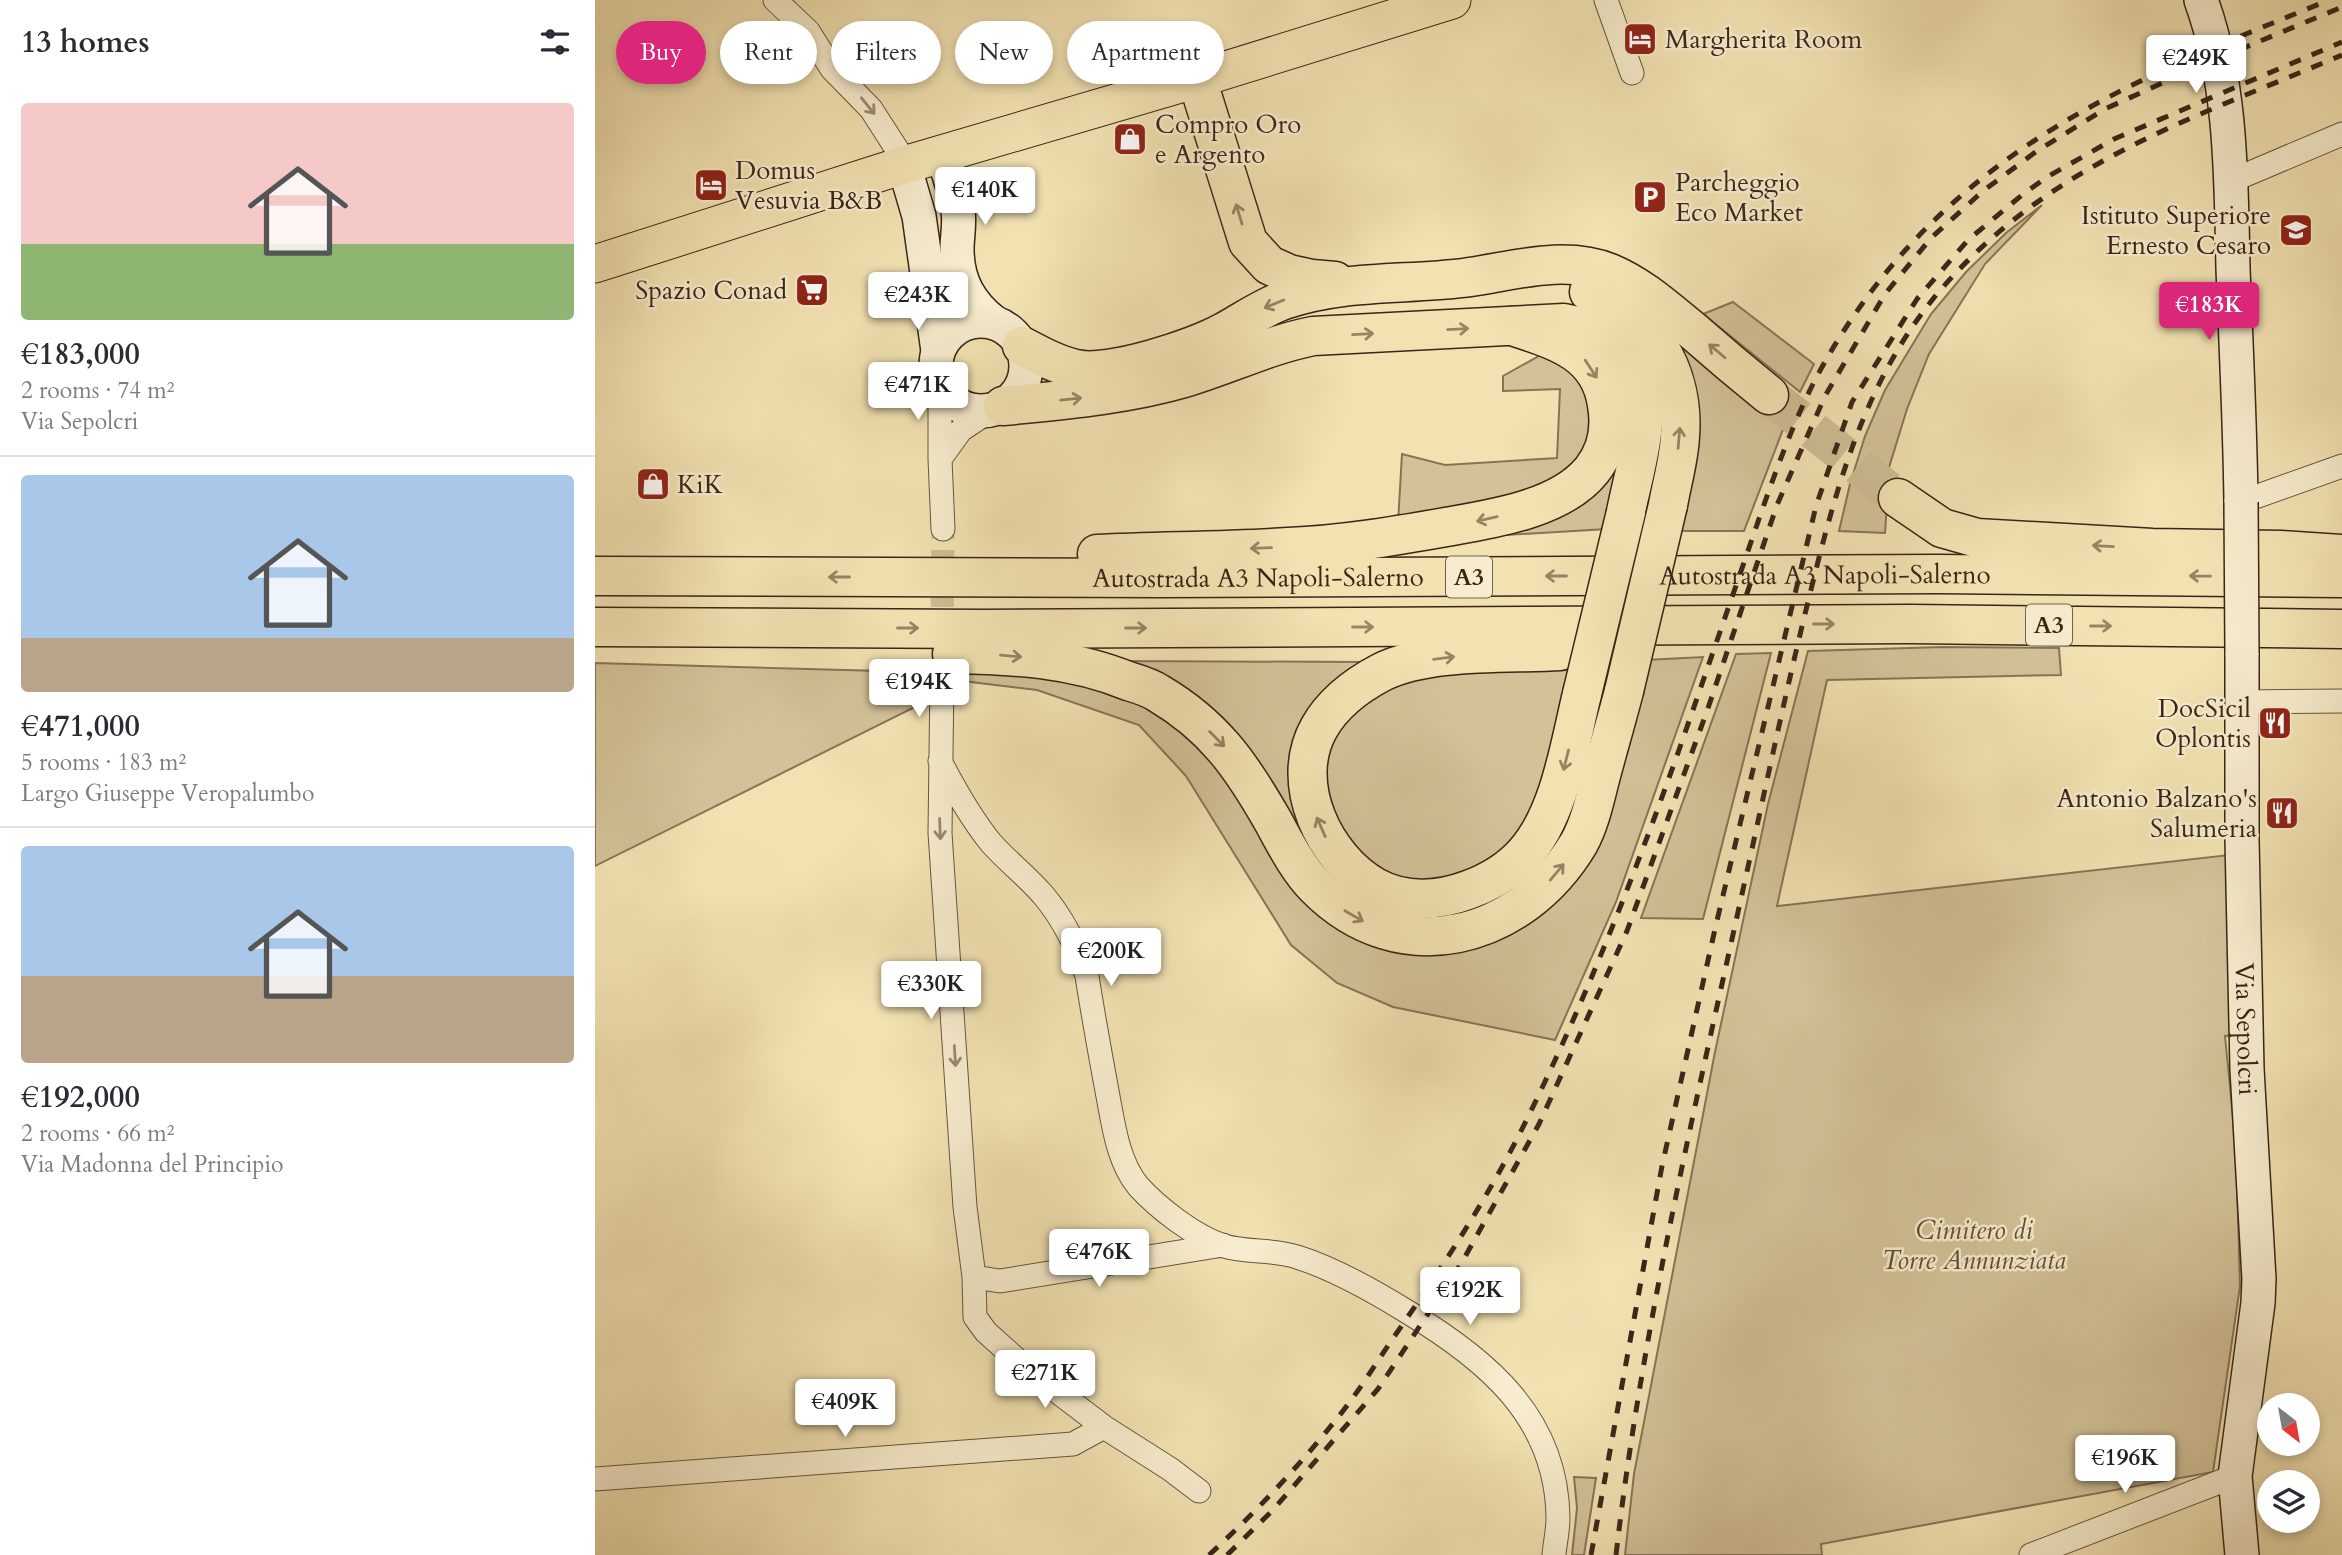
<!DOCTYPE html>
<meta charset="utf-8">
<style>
body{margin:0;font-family:Cardo,serif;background:#f2f2f3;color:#2b2b33;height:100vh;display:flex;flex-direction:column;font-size:26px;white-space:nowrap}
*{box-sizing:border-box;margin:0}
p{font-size:23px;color:#7c7c81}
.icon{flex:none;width:38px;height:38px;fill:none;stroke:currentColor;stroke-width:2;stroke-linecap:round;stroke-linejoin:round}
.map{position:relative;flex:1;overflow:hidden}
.sheet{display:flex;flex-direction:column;background:#fff;width:595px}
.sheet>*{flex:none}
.banner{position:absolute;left:21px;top:21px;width:665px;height:63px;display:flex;gap:14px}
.needle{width:46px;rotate:149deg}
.controls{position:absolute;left:1662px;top:1393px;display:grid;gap:14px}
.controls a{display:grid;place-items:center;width:63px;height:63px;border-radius:50%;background:#fff;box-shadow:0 4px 10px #0003;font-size:35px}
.price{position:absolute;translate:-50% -60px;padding:0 16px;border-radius:7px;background:#fff;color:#222;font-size:23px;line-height:46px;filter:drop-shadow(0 2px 4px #0008)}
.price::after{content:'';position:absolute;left:50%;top:42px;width:21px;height:16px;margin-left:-10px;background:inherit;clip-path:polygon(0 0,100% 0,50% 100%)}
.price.selected{background:#db2777;color:#fff}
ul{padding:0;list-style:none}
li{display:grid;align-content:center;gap:14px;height:371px;padding:0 21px}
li+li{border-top:2px solid #e1e1e2}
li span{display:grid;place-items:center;height:217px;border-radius:7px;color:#555}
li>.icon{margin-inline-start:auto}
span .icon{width:126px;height:126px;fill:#fffc;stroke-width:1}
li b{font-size:30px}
h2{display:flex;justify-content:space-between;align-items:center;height:84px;padding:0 21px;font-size:30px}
.tag{padding:0 24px;border-radius:32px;background:#fff;box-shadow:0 4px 10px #0003;font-size:24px;line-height:63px}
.tag.selected{background:#db2777;color:#fff}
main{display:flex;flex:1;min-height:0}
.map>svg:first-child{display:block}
.green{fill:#d3c298;stroke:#867458;stroke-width:2}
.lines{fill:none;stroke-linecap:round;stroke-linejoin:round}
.street-tunnel{stroke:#cdbc93;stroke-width:23;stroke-dasharray:23 11;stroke-linecap:butt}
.highway-tunnel{stroke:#cdbc93;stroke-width:38;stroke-dasharray:38 19;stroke-linecap:butt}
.street-casing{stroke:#67553e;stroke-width:25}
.secondary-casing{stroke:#392618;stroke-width:36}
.primary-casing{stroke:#392618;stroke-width:39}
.highway-casing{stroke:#392618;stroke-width:41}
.street{stroke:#f7eccd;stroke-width:23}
.secondary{stroke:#f7eccd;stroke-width:33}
.primary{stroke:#f2e2b2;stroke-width:37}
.highway{stroke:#f2e2b2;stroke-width:38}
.rail{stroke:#392618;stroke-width:5;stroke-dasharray:12 12;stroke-linecap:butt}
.secondary-bridge-casing{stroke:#392618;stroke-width:36;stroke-linecap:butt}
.highway-bridge-casing{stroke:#392618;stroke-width:41;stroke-linecap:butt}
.secondary-bridge{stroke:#f7eccd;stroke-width:33}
.highway-bridge{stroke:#f2e2b2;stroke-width:38}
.oneway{stroke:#988972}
.oneway2{stroke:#968465}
.labels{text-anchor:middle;stroke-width:5;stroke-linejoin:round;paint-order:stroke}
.shield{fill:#f7eccd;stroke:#72614e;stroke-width:2}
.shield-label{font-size:24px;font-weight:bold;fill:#392618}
.poi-label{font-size:26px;fill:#392618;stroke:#f7eccd;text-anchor:start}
.street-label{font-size:26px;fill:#392618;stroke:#f7eccd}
.park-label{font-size:26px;font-style:italic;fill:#604d38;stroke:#f7eccd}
</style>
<main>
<section class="sheet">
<h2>13 homes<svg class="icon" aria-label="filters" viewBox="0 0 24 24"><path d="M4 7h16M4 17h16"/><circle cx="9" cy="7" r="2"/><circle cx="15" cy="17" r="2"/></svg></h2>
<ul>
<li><span style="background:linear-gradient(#f6c9c9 65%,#8fb573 0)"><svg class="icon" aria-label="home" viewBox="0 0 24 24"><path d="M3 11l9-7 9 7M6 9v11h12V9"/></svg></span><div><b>€183,000</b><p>2 rooms · 74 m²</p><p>Via Sepolcri</p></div></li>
<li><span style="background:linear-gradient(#a9c7e8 75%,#b9a48a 0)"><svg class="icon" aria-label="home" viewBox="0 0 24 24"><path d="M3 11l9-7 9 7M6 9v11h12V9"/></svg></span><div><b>€471,000</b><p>5 rooms · 183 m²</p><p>Largo Giuseppe Veropalumbo</p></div></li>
<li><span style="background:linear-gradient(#a9c7e8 60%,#b9a48a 0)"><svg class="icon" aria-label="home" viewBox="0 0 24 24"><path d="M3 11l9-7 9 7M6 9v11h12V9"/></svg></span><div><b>€192,000</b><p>2 rooms · 66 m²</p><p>Via Madonna del Principio</p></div></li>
</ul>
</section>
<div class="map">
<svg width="1747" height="1555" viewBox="0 0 1747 1555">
<rect width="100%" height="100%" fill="#f2e2b2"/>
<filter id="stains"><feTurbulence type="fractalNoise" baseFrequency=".00286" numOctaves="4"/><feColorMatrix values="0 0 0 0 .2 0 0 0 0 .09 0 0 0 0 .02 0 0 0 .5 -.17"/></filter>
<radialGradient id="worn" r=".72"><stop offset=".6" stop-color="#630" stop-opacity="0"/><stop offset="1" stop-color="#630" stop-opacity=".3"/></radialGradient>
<!-- green -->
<path class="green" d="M1447 205 1390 264 1334 354 1312 409 1292 474 1308 483 1292 503 1290 533 1244 531 1255 484 1270 436 1290 390 1336 314 1371 272 1411 233Z
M1138 302 1219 364 1205 392 1108 314Z
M1073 328 1166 406 1192 419 1149 531H1084Z
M951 352 995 381V447L954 485 803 523 807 454 850 465 962 458 965 389 908 391V376Z
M1028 442 1012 529 844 539Z
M1348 647 1464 648 1466 675 1232 680 1182 906 1634 855 1639 1035 1630 1036 1641 1148 1645 1286 1618 1472 1226 1544 1227 1555H1030L1039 1474 1120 1052 1173 804 1213 651Z
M1176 653 1108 919 1046 918 1141 654Z
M1108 657 1021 902 960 1040 798 1007 742 983 696 945 591 776 544 725 442 690 368 681V669L468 676 547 699 605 742 700 883 937 917 1050 660Z
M1009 659 1020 660 981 812 957 856 876 917 765 906 520 661 770 662 706 741 745 878 911 888Z
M0 663 324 672V705L0 866Z
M979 664 941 807 910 856 850 885 790 878 741 835 726 771 737 742 755 715 810 678Z
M979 1477 1001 1478 989 1555H977L982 1508Z"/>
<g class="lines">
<!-- street-tunnel -->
<path class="street-tunnel" d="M347 641 348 529"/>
<!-- highway-tunnel -->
<path class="highway-tunnel" d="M1174 395 1303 498"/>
<!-- street casing -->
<g class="street-casing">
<path id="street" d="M180 0 213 31 237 69 276 109 303 151 309 165
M1011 0 1037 73
M1636 181 1747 134
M345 385V459L348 529
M345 459 366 430 396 410
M1646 502 1747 466
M347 677 345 833 370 1207 379 1277 380 1317 391 1332 430 1367 509 1427 575 1469 604 1491
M1647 702 1747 701
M345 761C360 790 375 817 396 843 413 862 433 877 449 896 469 920 482 947 492 976 498 1015 505 1053 512 1091 518 1122 522 1160 543 1186 563 1208 600 1237 629 1246 652 1253 679 1249 702 1257 740 1269 777 1290 811 1311 891 1359 962 1417 963 1518 963 1530 960 1543 959 1555
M379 1277 405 1281 628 1245
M0 1479 478 1444 509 1427
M1436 1555 1640 1476"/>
</g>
<!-- secondary casing -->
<g class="secondary-casing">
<g id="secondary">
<path d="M1606 0C1637 85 1636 178 1638 268 1641 346 1645 424 1646 502"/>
<path d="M347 154C353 173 361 192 363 211 365 224 362 237 362 249 362 281 375 304 400 323"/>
<path d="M309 165 324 216 343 351"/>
<circle cx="386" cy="366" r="45"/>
<path id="s1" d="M1647 653V839L1652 1069 1664 1279 1663 1303 1640 1476 1647 1555"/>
</g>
</g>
<!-- primary casing -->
<g class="primary-casing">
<path id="primary" d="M0 264 309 165 602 79 857 0"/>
</g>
<!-- highway casing -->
<g class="highway-casing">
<g id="highway">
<path d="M602 79 653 242 674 265 694 274 717 279 740 281"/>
<path d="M994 292C1055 311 1090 373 1085 436 1084 459 1077 482 1073 505"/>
<path d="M427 346C444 355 462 365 481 369 513 377 600 348 629 332 649 321 667 308 689 300 747 280 808 285 868 278 915 272 968 254 1015 273 1046 286 1071 309 1097 330 1122 352 1148 374 1174 395"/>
<path d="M408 406C469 400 530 395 589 378 633 365 673 345 718 336L969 323C983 326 997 329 1009 337 1039 357 1052 399 1047 433 1044 459 1036 486 1031 512"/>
<path d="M1303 498 1347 528 1382 538 1557 548 1686 550 1747 554"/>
<path d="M502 554C566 551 630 551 693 547 746 545 800 536 851 527 897 519 966 509 997 470 1012 451 1016 428 1012 405 1005 352 960 340 917 326"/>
<path id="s2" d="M0 576 570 578 1343 574 1747 578"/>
<path d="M0 627 390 629 1316 624 1747 629"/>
<path d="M965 651C913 654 833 649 787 672 762 685 738 703 724 728 693 783 729 858 780 887 809 903 844 901 873 890 895 882 915 870 930 853 965 814 975 743 987 694"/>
<path d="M357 654C417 655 477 658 533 681 543 684 554 687 563 693 619 726 646 765 678 821 690 843 703 869 721 887 805 972 926 940 984 843 994 825 999 803 1004 783 1012 752 1021 722 1029 691"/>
</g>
</g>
<!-- street -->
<use href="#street" class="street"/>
<!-- secondary -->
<use href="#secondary" class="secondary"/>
<!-- primary -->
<use href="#primary" class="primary"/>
<!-- highway -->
<use href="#highway" class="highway"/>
<!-- rail -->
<path class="rail" d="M614 1555C661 1512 705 1465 744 1416 765 1390 782 1361 801 1334 846 1269 891 1201 927 1129 988 1007 1038 879 1084 750 1108 681 1132 612 1156 542 1174 490 1193 434 1218 384 1243 335 1278 285 1315 245 1433 118 1578 64 1734 0
M632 1555 677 1511 783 1389 866 1264 944 1124 1032 931 1112 711 1182 505 1230 396 1290 294 1336 238 1388 191 1442 151 1510 109 1598 69 1747 7
M996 1555 1067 1166 1120 929 1221 506 1257 402 1322 299 1373 240 1427 195 1452 177 1519 139 1747 42
M1021 1555C1047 1329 1100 1107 1149 885 1169 795 1188 704 1210 614 1238 500 1265 387 1342 294 1453 163 1595 120 1747 55"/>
<!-- secondary-bridge casing -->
<g class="secondary-bridge-casing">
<path id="secondary-bridge" d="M1646 502 1647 653"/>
</g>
<!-- highway-bridge casing -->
<g class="highway-bridge-casing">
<path id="highway-bridge" d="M1029 691 1073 505
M987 694 1031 512"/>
</g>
<!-- secondary-bridge -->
<use href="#secondary-bridge" class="secondary-bridge"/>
<!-- highway-bridge -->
<use href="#highway-bridge" class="highway-bridge"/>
</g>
<!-- one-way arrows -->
<defs><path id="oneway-shaft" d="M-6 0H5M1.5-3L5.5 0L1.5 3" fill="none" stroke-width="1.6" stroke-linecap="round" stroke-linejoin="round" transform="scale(1.75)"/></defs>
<g class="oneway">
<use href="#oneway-shaft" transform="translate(273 106) rotate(51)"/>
<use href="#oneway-shaft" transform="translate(345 829) rotate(88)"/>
<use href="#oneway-shaft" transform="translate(360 1056) rotate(86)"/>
</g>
<g class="oneway2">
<use href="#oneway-shaft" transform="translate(644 214) rotate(-107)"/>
<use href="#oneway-shaft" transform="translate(679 304) rotate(158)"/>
<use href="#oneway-shaft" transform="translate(863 329) rotate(-3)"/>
<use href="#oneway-shaft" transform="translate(768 334) rotate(-3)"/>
<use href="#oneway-shaft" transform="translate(1122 351) rotate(-140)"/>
<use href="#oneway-shaft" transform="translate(996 369) rotate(57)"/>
<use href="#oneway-shaft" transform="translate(476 399) rotate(-6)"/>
<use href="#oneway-shaft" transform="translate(1084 438) rotate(-85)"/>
<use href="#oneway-shaft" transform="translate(892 519) rotate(167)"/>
<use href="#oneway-shaft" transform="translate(1508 546) rotate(-177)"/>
<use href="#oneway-shaft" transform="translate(666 548) rotate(178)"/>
<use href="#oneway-shaft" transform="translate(961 576) rotate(180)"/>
<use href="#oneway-shaft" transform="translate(1605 576) rotate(-179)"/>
<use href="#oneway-shaft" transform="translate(244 577) rotate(-180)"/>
<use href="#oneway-shaft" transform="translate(1229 624)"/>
<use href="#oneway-shaft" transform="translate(1506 626)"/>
<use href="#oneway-shaft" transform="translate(768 627)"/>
<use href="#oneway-shaft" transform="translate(313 628)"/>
<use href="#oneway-shaft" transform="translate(541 628)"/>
<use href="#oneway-shaft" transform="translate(416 656) rotate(5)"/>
<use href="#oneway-shaft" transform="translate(849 658) rotate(-7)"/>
<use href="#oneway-shaft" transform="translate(622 739) rotate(45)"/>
<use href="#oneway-shaft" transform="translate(971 760) rotate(104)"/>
<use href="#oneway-shaft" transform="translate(726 827) rotate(-114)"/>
<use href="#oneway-shaft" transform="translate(962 872) rotate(-50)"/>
<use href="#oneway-shaft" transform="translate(759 916) rotate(30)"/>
</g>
<!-- icons -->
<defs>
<g id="hotel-square" transform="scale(1.75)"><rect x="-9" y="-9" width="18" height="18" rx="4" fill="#8f2418" stroke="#f7eccd"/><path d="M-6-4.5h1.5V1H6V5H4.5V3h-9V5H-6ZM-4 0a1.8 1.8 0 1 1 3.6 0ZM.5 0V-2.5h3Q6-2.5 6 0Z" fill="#fff"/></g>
<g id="shop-square" transform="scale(1.75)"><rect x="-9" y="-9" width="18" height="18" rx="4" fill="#8f2418" stroke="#f7eccd"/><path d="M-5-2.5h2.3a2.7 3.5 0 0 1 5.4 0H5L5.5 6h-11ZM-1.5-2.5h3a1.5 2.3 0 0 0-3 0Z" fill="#fff"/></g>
<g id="parking-square" transform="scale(1.75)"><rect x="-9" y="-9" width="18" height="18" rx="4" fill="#8f2418" stroke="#f7eccd"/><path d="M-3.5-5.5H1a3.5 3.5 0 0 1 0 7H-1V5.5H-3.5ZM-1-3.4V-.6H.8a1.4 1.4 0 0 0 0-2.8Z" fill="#fff"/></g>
<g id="school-square" transform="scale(1.75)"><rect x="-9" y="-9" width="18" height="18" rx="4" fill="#8f2418" stroke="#f7eccd"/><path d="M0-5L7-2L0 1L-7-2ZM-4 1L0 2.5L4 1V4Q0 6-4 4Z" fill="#fff"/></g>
<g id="supermarket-square" transform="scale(1.75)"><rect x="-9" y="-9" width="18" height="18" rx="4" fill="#8f2418" stroke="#f7eccd"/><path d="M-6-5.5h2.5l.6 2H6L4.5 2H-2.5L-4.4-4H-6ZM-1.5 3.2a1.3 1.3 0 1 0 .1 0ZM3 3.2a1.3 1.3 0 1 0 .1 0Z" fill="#fff"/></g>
<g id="restaurant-square" transform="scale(1.75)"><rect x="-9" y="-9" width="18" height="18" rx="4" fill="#8f2418" stroke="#f7eccd"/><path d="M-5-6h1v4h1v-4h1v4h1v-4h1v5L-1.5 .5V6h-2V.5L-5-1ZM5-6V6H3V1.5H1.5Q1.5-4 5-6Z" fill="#fff"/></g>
</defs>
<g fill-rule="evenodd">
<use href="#hotel-square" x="1045" y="39"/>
<use href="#shop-square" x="535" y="139"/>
<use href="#hotel-square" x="116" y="185"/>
<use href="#parking-square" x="1055" y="197"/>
<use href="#school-square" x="1701" y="230"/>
<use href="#supermarket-square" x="217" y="290"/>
<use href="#shop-square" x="58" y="484"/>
<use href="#restaurant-square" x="1680" y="723"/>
<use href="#restaurant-square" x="1687" y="813"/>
</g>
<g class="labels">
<!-- shield labels -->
<g class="shield">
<rect x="851" y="556.5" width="46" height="41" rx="5"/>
<rect x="1431" y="604.5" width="46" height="41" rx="5"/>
</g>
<g class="shield-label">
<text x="874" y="585">A3</text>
<text x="1454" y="633">A3</text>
</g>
<!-- poi labels -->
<g class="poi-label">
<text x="1070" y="48">Margherita Room</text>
<text x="560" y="133">Compro Oro<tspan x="560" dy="30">e Argento</tspan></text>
<text x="140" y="179">Domus<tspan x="140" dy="30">Vesuvia B&amp;B</tspan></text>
<text x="1080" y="191">Parcheggio<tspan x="1080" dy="30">Eco Market</tspan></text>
<text x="1676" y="224" text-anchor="end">Istituto Superiore<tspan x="1676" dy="30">Ernesto Cesaro</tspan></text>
<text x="192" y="299" text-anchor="end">Spazio Conad</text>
<text x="82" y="493">KiK</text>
<text x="1656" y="717" text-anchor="end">DocSicil<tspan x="1656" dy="30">Oplontis</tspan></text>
<text x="1662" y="807" text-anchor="end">Antonio Balzano's<tspan x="1662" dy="30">Salumeria</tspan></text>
</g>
<!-- street labels -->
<g class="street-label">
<text dy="9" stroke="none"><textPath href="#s2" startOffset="1230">Autostrada A3 Napoli-Salerno</textPath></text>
<text dy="9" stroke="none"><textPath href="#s2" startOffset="663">Autostrada A3 Napoli-Salerno</textPath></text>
<text dy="9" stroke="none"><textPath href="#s1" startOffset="376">Via Sepolcri</textPath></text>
</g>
<!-- park labels -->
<g class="park-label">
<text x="1379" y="1239">Cimitero di<tspan x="1379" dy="30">Torre Annunziata</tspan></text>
</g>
</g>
<rect width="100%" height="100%" filter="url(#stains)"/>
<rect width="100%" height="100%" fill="url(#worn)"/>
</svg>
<div class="controls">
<a><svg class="needle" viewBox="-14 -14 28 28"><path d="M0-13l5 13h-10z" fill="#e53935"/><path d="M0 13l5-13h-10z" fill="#7c7c81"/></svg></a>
<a><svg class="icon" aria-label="layers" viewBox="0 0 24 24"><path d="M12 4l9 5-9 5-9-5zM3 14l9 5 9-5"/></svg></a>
</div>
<b class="price" style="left:1601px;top:95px">€249K</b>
<b class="price" style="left:390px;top:227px">€140K</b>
<b class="price" style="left:323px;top:332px">€243K</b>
<b class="price selected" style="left:1614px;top:342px">€183K</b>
<b class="price" style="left:323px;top:422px">€471K</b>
<b class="price" style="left:324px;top:719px">€194K</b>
<b class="price" style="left:516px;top:988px">€200K</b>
<b class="price" style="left:336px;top:1021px">€330K</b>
<b class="price" style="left:504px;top:1289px">€476K</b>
<b class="price" style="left:875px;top:1327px">€192K</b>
<b class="price" style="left:450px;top:1410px">€271K</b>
<b class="price" style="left:250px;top:1439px">€409K</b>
<b class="price" style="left:1530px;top:1495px">€196K</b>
<div class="banner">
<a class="tag selected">Buy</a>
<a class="tag">Rent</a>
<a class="tag">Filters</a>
<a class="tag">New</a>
<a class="tag">Apartment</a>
</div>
</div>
</main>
